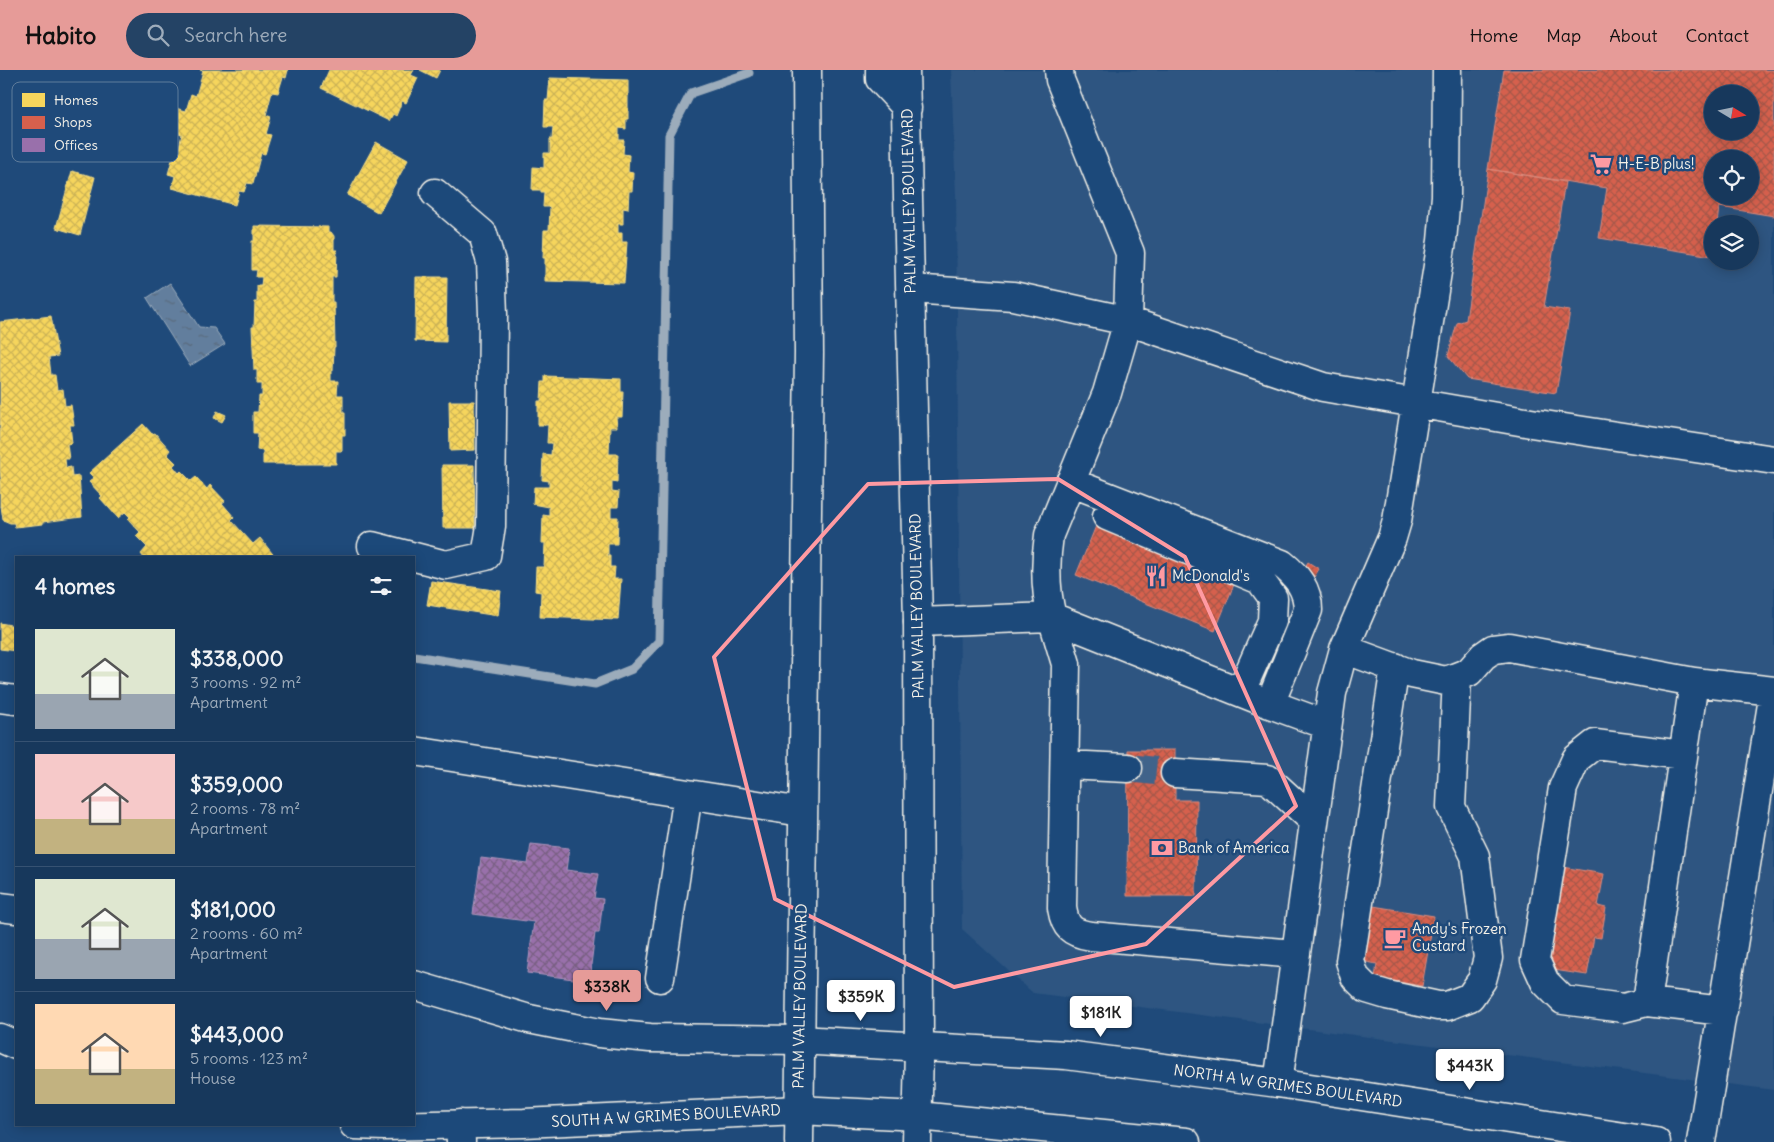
<!DOCTYPE html>
<meta charset="utf-8">
<style>
body{margin:0;font-family:Delius,sans-serif;background:#244365;color:#f1f3f6;height:100vh;display:flex;flex-direction:column;font-size:19px;white-space:nowrap}
*{box-sizing:border-box;margin:0}
p{font-size:16px;color:#9eacbb}
.icon{flex:none;width:28px;height:28px;fill:none;stroke:currentColor;stroke-width:2;stroke-linecap:round;stroke-linejoin:round}
.map{position:relative;flex:1;overflow:hidden}
.sheet{position:absolute;left:15px;top:486px;width:400px;height:570px;display:flex;flex-direction:column;background:#17385c;border-radius:0px;box-shadow:0 2px 12px #0003,0 0 0 1px #365272}
.sheet>*{flex:none}
.needle{width:32px;rotate:100deg}
.tools{position:absolute;left:1704px;top:15px;display:grid;gap:10px}
.tools a{display:grid;place-items:center;width:55px;height:55px;border-radius:50%;background:#17385c;box-shadow:0 2px 12px #0003,0 0 0 1px #365272;font-size:25px}
.price{position:absolute;translate:-50% -42px;padding:0 11px;border-radius:5px;background:#fff;color:#222;font-size:16px;line-height:32px;filter:drop-shadow(0 1px 2px #0008)}
.price::after{content:'';position:absolute;left:50%;top:30px;width:15px;height:11px;margin-left:-8px;background:inherit;clip-path:polygon(0 0,100% 0,50% 100%)}
.price.current{background:#e69b98;color:#111}
ul{padding:0;list-style:none}
li{display:flex;align-items:center;gap:15px;height:125px;padding:0 20px}
li+li{border-top:1px solid #365272}
li span{display:grid;place-items:center;flex:none;width:140px;height:100px;border-radius:0px;color:#555}
li>.icon{margin-inline-start:auto}
span .icon{width:60px;height:60px;fill:#fffc;stroke-width:1}
li b{font-size:21px}
h2{display:flex;justify-content:space-between;align-items:center;height:60px;padding:0 20px;font-size:21px}
header{display:flex;align-items:center;gap:30px;box-sizing:border-box;height:70px;padding:0 25px;background:#e69b98;color:#111}
header strong{font-size:24px}
nav{display:flex;gap:28px;margin-inline-start:auto;font-size:18px}
.search{width:350px;height:45px;background:#244365;display:flex;align-items:center;gap:12px;box-sizing:border-box;padding:0 18px;border-radius:28px;color:#9eacbb;font-size:19px}
.map>svg:first-child{display:block}
.built{fill:#2d5581;fill-rule:evenodd}
.water{fill:url(#water-ripples);stroke:#9cacbb}
.homes{fill:url(#homes-cross-hatch);stroke:#f5dd86}
.shops{fill:url(#shops-cross-hatch);stroke:#df8c7c;fill-rule:evenodd}
.offices{fill:url(#offices-cross-hatch);stroke:#b497bd}
.lines{fill:none;stroke-linecap:round;stroke-linejoin:round}
.stream{stroke:#9cacbb;stroke-width:9}
.minor-tunnel{stroke:#3f638a;stroke-width:28;stroke-dasharray:28 14;stroke-linecap:butt}
.minor-casing{stroke:#f4f1e8;stroke-width:31}
.major-casing{stroke:#f4f1e8;stroke-width:31}
.highway-casing{stroke:#f4f1e8;stroke-width:31}
.minor{stroke:#1f4a7a;stroke-width:28}
.major{stroke:#1f4a7a;stroke-width:28}
.highway{stroke:#1f4a7a;stroke-width:28}
.marked{fill:none;stroke:#ff9aa2;stroke-width:4;stroke-linejoin:round}
.labels{text-anchor:middle;stroke-width:5;stroke-linejoin:round;paint-order:stroke}
.poi-label{font-size:15px;fill:#f4f1e8;stroke:#1f4a7a;text-anchor:start}
.street-label{font-size:15px;fill:#f4f1e8;stroke:#1f4a7a}
.key{fill:#1f4a7a;stroke:#5f7c9b;stroke-width:1}
.key-label{font-size:14px;fill:#f4f1e8}
</style>
<header>
<strong>Habito</strong>
<div class="search"><svg class="icon" aria-label="search" viewBox="0 0 24 24"><circle cx="10" cy="10" r="6"/><path d="M15 15l6 6"/></svg>Search here</div>
<nav><a>Home</a><a>Map</a><a>About</a><a>Contact</a></nav>
</header>
<div class="map">
<svg width="1774" height="1072" viewBox="0 0 1774 1072">
<defs>
<pattern id="water-ripples" width="26" height="14" patternUnits="userSpaceOnUse" patternTransform="scale(1.25)"><rect width="26" height="14" fill="#627e9d"/><path d="M2 4q2-2 4 0t4 0M15 11q2-2 4 0t4 0" fill="none" stroke="#58687a"/></pattern>
<pattern id="homes-cross-hatch" width="8" height="8" patternUnits="userSpaceOnUse" patternTransform="scale(1.25)"><rect width="8" height="8" fill="#f6d55c"/><path d="M0 0l8 8M0 8l8-8" fill="none" stroke="#cbb256"/></pattern>
<pattern id="shops-cross-hatch" width="8" height="8" patternUnits="userSpaceOnUse" patternTransform="scale(1.25)"><rect width="8" height="8" fill="#d6604d"/><path d="M0 0l8 8M0 8l8-8" fill="none" stroke="#a5584b"/></pattern>
<pattern id="offices-cross-hatch" width="8" height="8" patternUnits="userSpaceOnUse" patternTransform="scale(1.25)"><rect width="8" height="8" fill="#9970ab"/><path d="M0 0l8 8M0 8l8-8" fill="none" stroke="#796083"/></pattern>
</defs>
<rect width="100%" height="100%" fill="#1f4a7a"/>
<filter id="ink" filterUnits="userSpaceOnUse"><feTurbulence type="fractalNoise" baseFrequency=".02" numOctaves="2"/><feDisplacementMap in="SourceGraphic" scale="10" xChannelSelector="R" yChannelSelector="G"/><feConvolveMatrix kernelMatrix="1 2 1 2 8 2 1 2 1" color-interpolation-filters="sRGB"/></filter>
<g filter="url(#ink)">
<!-- built -->
<path class="built" d="M951 0H1774V1020L1033 923 962 859 956 125ZM1712 24H1750V61H1712ZM1712 89H1750V126H1712ZM1712 154H1750V191H1712Z"/>
<!-- water -->
<path class="water" d="M170 213 199 257 214 258 225 274 190 296 147 228Z"/>
<!-- homes -->
<path class="homes" d="M200 0H288L286 8 283 7 278 23 272 22 266 45 271 47 266 64 271 65 265 84 261 83 253 114 247 113 244 122 239 121 235 135 172 118 175 106 168 104 176 76 179 77 182 64 166 60 172 37 186 41 191 24 196 26 203 1Z
M329 0H414L411 5 418 8 406 33 402 31 396 46 393 44 389 51 321 18Z
M420 0H440L436 8Z
M550 8 628 10V49H626V59L619 58V70H624L623 84 629 85 628 102 633 103 632 121H629L628 139 623 138V154H618V163H622V172H627L624 213 545 211V188H543L544 160H549L550 137H543L544 122H541V120H532L533 97 544 98V83H550V69H552L553 57H544L545 30H548Z
M376 72 408 90 379 143 347 125Z
M72 101 95 107 80 165 56 158Z
M254 156 328 157V162H331L334 166V180H337L336 207H332V232H334L335 277H334L333 301H331V311H338L337 325H343V342H345V365H342V381H336V394H263V381L257 380 258 363H253V342H258L259 326H262V314H257V300H254L252 257H254L255 232H257V216H261L262 207H256L257 200H252V171H254Z
M416 207H447L446 272 415 271Z
M51 246 58 286 49 287 51 305H55L57 320 63 319 65 336 71 335 74 355H70L72 373 67 374 69 389H65L66 398 71 397 72 407 79 406 82 447 43 452V454L15 457 14 453H10L3 450 1 436 0 437V410L1 409 0 402V252Z
M545 306 621 309V322H623L622 347H616L617 357H610L609 384H618L617 412 612 411V421L619 422 618 437H611V447H618L617 474H608V486H610V497H615L614 509H621L618 550 540 547 541 522 535 521 536 497H544L545 473H542L543 445 549 446V437L533 434 534 417H549V411L542 410 543 384 551 385 552 373H547L548 355H538V331H541L542 312H545Z
M449 331H474L475 380 450 381Z
M217 341 226 345 222 352 214 348Z
M143 354 152 364 155 363 170 380 167 384 176 393 173 396 179 403 181 401 191 411 196 407 207 419 210 415 225 431 222 433 234 447 231 450 253 474 260 468 276 488H144L141 484 147 477 136 466 140 462 128 449 130 447 125 442 118 448 100 428 102 426 89 412 94 408 89 403Z
M442 395H474L475 458H443Z
M431 511 501 521 498 546 427 535Z
M0 553 16 556V581L0 579Z"/>
<!-- shops -->
<path class="shops" d="M1504 0H1774V146L1719 137 1717 154H1712V186L1599 168 1607 118 1488 99ZM1712 24H1750V61H1712ZM1712 89H1750V126H1712Z
M1488 99 1565 112 1544 237 1570 241 1556 323 1467 309 1448 286 1457 253 1466 250Z
M1098 451 1237 507 1215 561 1076 505Z
M1308 492 1319 499 1311 512 1300 505Z
M1128 680H1175V730H1197L1196 826H1127Z
M1562 797 1604 804 1598 836 1606 838 1601 868 1594 867 1587 905 1547 899Z
M1367 835 1434 846 1422 916 1375 908 1377 894 1357 890Z"/>
<!-- offices -->
<path class="offices" d="M531 774 569 778 566 800 598 804 594 828 603 829 599 863H595L589 911 527 903 534 852 473 844 481 788 528 794Z"/>
<g class="lines">
<!-- stream -->
<path class="stream" d="M414 586 595 614 632 599 659 571 669 65 691 23 749 3"/>
<!-- minor-tunnel -->
<path class="minor-tunnel" d="M1128 698 1175 703"/>
<!-- minor casing -->
<g class="minor-casing">
<path id="minor" d="M1059 0 1060 10 1130 183 1128 251 1107 323 1049 465C1045 492 1045 520 1052 547L1270 634 1327 655
M911 219 1013 226 1128 251 1323 317 1531 353 1774 390
M1070 412 1282 494C1297 506 1308 519 1308 540L1270 634
M1107 446 1260 510 1273 528 1272 551 1241 621
M372 476 446 495 486 486 491 456 493 244 491 192 483 164 435 123
M918 552 1052 547 1066 594 1062 838C1065 857 1071 863 1091 866L1295 884
M1344 579 1412 604 1446 611 1469 602 1483 586 1493 579 1509 577 1694 612
M1395 597 1350 891 1355 907 1367 919 1387 925 1438 936H1447L1470 927 1482 910 1488 888 1475 786 1451 737 1457 607
M0 628 16 630
M414 681 802 742
M1066 695 1128 698
M1175 703 1268 709 1314 751
M660 908 688 724
M1647 932 1623 938 1563 930 1545 912 1535 890 1563 718 1576 689 1595 674 1683 685
M1723 941 1647 932 1694 612 1774 621
M1278 1013 1332 623 1344 579 1392 468 1397 451 1442 171 1446 126 1447 0
M460 1054 461 1072
M1701 1072 1774 622"/>
</g>
<!-- major casing -->
<g class="major-casing">
<path id="major" d="M0 837 16 839
M414 915 529 949 599 963 650 968 799 970 1066 985 1278 1013 1656 1072
M0 968 16 975
M354 1055 384 1056 524 1053 799 1040 918 1046 1186 1072"/>
</g>
<!-- highway casing -->
<g class="highway-casing">
<path id="highway" d="M880 0V9L907 38
M905 0 918 552 919 977 917 1072
M799 1072 809 283 807 0"/>
</g>
<!-- minor -->
<use href="#minor" class="minor"/>
<!-- major -->
<use href="#major" class="major"/>
<!-- highway -->
<use href="#highway" class="highway"/>
</g>
</g>
<!-- marked area -->
<path class="marked" d="M1058 409 1185 487 1296 736 1146 874 954 917 775 829 714 587 868 414Z"/>
<!-- icons -->
<defs>
<g id="supermarket-bare" transform="scale(1.725)"><path d="M-6-5.5h2.5l.6 2H6L4.5 2H-2.5L-4.4-4H-6ZM-1.5 3.2a1.3 1.3 0 1 0 .1 0ZM3 3.2a1.3 1.3 0 1 0 .1 0Z" fill="#ff9aa2" stroke="#1f4a7a" stroke-width="2.5" paint-order="stroke"/></g>
<g id="restaurant-bare" transform="scale(1.725)"><path d="M-5-6h1v4h1v-4h1v4h1v-4h1v5L-1.5 .5V6h-2V.5L-5-1ZM5-6V6H3V1.5H1.5Q1.5-4 5-6Z" fill="#ff9aa2" stroke="#1f4a7a" stroke-width="2.5" paint-order="stroke"/></g>
<g id="bank-bare" transform="scale(1.725)"><path d="M-6-4H6V4H-6ZM0-2.3a2.3 2.3 0 1 0 0 4.6a2.3 2.3 0 1 0 0-4.6Z" fill="#ff9aa2" stroke="#1f4a7a" stroke-width="2.5" paint-order="stroke"/></g>
<g id="cafe-bare" transform="scale(1.725)"><path d="M-5.5-4.5H6V0H3Q3 3.5 0 3.5H-2.5Q-5.5 3.5-5.5 0ZM3-3.2v2h1.7v-2ZM-6 4.5H4V6H-6Z" fill="#ff9aa2" stroke="#1f4a7a" stroke-width="2.5" paint-order="stroke"/></g>
</defs>
<g fill-rule="evenodd">
<use href="#supermarket-bare" x="1601" y="94"/>
<use href="#restaurant-bare" x="1156" y="506"/>
<use href="#bank-bare" x="1162" y="778"/>
<use href="#cafe-bare" x="1395" y="868"/>
</g>
<g class="labels">
<!-- poi labels -->
<g class="poi-label">
<text x="1618" y="99">H-E-B plus!</text>
<text x="1172" y="511">McDonald's</text>
<text x="1178" y="783">Bank of America</text>
<text x="1412" y="864">Andy's Frozen<tspan x="1412" dy="17">Custard</tspan></text>
</g>
<!-- street labels -->
<g class="street-label">
<text transform="translate(909 131) rotate(-91)" y="5">PALM VALLEY BOULEVARD</text>
<text transform="translate(917 536) rotate(-91)" y="5">PALM VALLEY BOULEVARD</text>
<text transform="translate(800 926) rotate(-89)" y="5">PALM VALLEY BOULEVARD</text>
<text transform="translate(1288 1016) rotate(8)" y="5">NORTH A W GRIMES BOULEVARD</text>
<text transform="translate(666 1046) rotate(-3)" y="5">SOUTH A W GRIMES BOULEVARD</text>
</g>
</g>
<!-- legend -->
<rect x="12" y="12" width="166" height="80" rx="8" class="key"/>
<rect x="22" y="23" width="23" height="14" fill="#f6d55c"/>
<rect x="22" y="46" width="23" height="13" fill="#d6604d"/>
<rect x="22" y="68" width="23" height="14" fill="#9970ab"/>
<g class="key-label">
<text x="54" y="35">Homes</text>
<text x="54" y="57">Shops</text>
<text x="54" y="80">Offices</text>
</g>
</svg>
<div class="tools">
<a><svg class="needle" viewBox="-14 -14 28 28"><path d="M0-13l5 13h-10z" fill="#e53935"/><path d="M0 13l5-13h-10z" fill="#9eacbb"/></svg></a>
<a><svg class="icon" aria-label="locate" viewBox="0 0 24 24"><circle cx="12" cy="12" r="6"/><path d="M12 2v4M12 18v4M2 12h4M18 12h4"/></svg></a>
<a><svg class="icon" aria-label="layers" viewBox="0 0 24 24"><path d="M12 4l9 5-9 5-9-5zM3 14l9 5 9-5"/></svg></a>
</div>
<b class="price current" style="left:607px;top:942px">$338K</b>
<b class="price" style="left:861px;top:952px">$359K</b>
<b class="price" style="left:1101px;top:968px">$181K</b>
<b class="price" style="left:1470px;top:1021px">$443K</b>
<section class="sheet">
<h2>4 homes<svg class="icon" aria-label="filters" viewBox="0 0 24 24"><path d="M4 7h16M4 17h16"/><circle cx="9" cy="7" r="2"/><circle cx="15" cy="17" r="2"/></svg></h2>
<ul>
<li><span style="background:linear-gradient(#dfe7d0 65%,#9aa5b1 0)"><svg class="icon" aria-label="home" viewBox="0 0 24 24"><path d="M3 11l9-7 9 7M6 9v11h12V9"/></svg></span><div><b>$338,000</b><p>3 rooms · 92 m²</p><p>Apartment</p></div></li>
<li><span style="background:linear-gradient(#f6c9c9 65%,#c2b280 0)"><svg class="icon" aria-label="home" viewBox="0 0 24 24"><path d="M3 11l9-7 9 7M6 9v11h12V9"/></svg></span><div><b>$359,000</b><p>2 rooms · 78 m²</p><p>Apartment</p></div></li>
<li><span style="background:linear-gradient(#dfe7d0 60%,#9aa5b1 0)"><svg class="icon" aria-label="home" viewBox="0 0 24 24"><path d="M3 11l9-7 9 7M6 9v11h12V9"/></svg></span><div><b>$181,000</b><p>2 rooms · 60 m²</p><p>Apartment</p></div></li>
<li><span style="background:linear-gradient(#ffd9b3 65%,#c2b280 0)"><svg class="icon" aria-label="home" viewBox="0 0 24 24"><path d="M3 11l9-7 9 7M6 9v11h12V9"/></svg></span><div><b>$443,000</b><p>5 rooms · 123 m²</p><p>House</p></div></li>
</ul>
</section>
</div>
